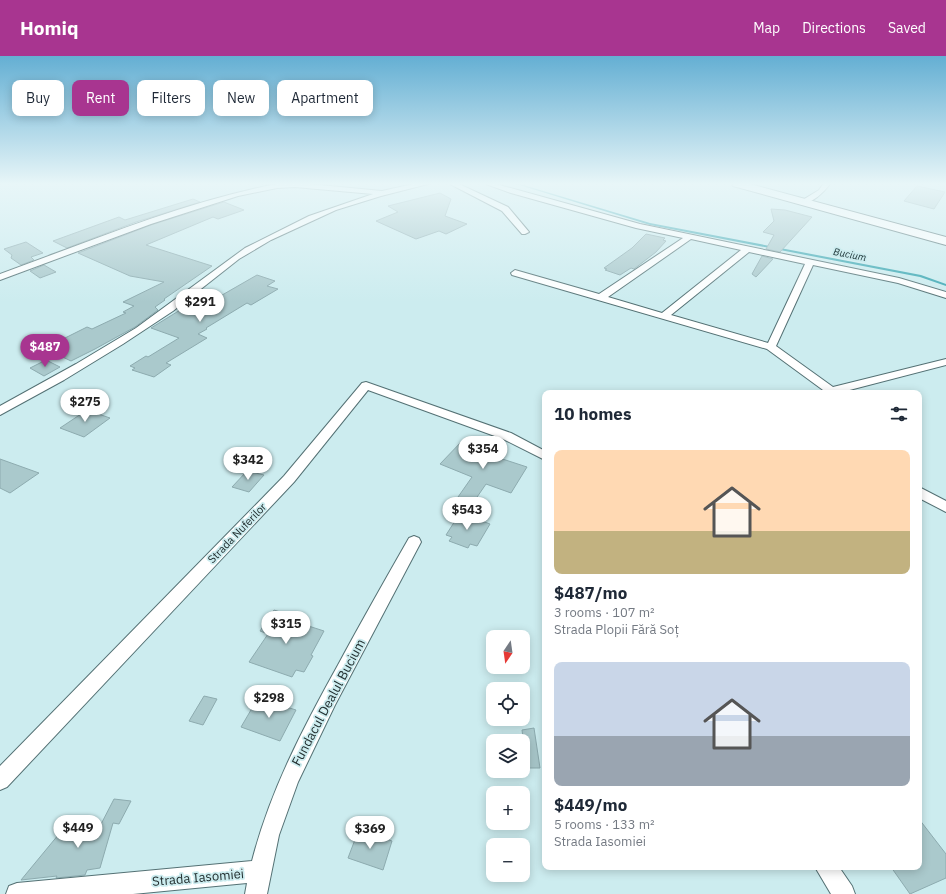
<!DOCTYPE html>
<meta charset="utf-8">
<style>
body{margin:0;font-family:"IBM Plex Sans",sans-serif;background:#f6f6f7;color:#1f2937;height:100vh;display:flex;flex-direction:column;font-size:15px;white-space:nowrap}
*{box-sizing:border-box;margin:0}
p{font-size:13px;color:#747a83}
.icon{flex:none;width:22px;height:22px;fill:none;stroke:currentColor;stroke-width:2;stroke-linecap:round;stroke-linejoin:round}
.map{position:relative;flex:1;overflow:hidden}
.details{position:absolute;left:542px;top:334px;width:380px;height:480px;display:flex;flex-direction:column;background:#fff;border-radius:8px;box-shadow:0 2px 10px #0003}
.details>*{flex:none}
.banner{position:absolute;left:12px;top:24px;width:380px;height:36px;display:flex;gap:8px}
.needle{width:26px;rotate:193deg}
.controls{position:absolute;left:486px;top:574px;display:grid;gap:8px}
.controls a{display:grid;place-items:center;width:44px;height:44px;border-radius:8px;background:#fff;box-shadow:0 2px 10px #0003;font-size:20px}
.price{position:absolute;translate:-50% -34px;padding:0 9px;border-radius:14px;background:#fff;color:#222;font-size:13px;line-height:26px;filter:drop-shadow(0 1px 2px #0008)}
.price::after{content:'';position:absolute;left:50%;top:24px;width:12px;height:9px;margin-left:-6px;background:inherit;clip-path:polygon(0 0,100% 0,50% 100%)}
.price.active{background:#a83590;color:#fff}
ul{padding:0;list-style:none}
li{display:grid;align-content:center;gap:8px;height:212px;padding:0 12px}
li span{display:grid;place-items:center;height:124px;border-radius:8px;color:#555}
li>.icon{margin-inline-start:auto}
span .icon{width:72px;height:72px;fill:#fffc;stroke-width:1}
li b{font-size:17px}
h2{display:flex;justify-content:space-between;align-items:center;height:48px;padding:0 12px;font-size:17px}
.chip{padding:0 14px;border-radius:8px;background:#fff;box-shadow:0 2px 10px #0003;font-size:14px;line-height:36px}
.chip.active{background:#a83590;color:#fff}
header{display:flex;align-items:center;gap:24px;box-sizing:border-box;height:56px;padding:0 20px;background:#a83590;color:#fff}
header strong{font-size:19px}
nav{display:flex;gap:22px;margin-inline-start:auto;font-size:14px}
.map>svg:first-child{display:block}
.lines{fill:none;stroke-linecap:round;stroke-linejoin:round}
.stream{fill:#3ea8b3;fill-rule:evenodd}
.building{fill:#aac9cc;stroke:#8dabaf}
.minor-casing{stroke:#547174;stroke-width:2}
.primary-casing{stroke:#547174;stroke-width:2}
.minor{fill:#fff;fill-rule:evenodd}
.primary{fill:#fff;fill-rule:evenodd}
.labels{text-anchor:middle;stroke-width:3.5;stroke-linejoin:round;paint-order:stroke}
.far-water-label{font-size:10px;font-style:italic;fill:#193033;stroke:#ccecef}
.street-label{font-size:11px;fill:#222e2f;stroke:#ccecef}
.near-street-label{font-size:13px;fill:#222e2f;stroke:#ccecef}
</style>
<header>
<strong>Homiq</strong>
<nav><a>Map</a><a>Directions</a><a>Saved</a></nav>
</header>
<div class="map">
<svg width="946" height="838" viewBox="0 0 946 838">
<rect width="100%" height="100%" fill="#ccecef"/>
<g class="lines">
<!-- stream -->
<path class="stream" d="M516 128H520L650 167 921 219 946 228V230L920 221 650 169Z"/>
</g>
<!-- building -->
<path class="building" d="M917 130 945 136 934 153 904 145Z
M440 137 451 143 445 160 467 168 446 178 439 175 416 183 376 165 398 156 388 150Z
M193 143 200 146 136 166 67 192 53 185 119 161 125 164Z
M224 146 244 154 218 163 213 161 146 189 212 210 164 243 165 244 155 251 158 254 135 271 95 293 71 305 52 296 64 290 57 286 87 271 92 273 126 257 123 256 134 250 123 246 164 226 130 220 78 197 151 169Z
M771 153 785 154 812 161 780 196 766 193 774 179 763 176 774 165Z
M646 178 665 182 663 184 666 185 656 196 634 213 631 212 620 219 605 214 607 213 604 212 632 192Z
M26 186 43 197 31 201 34 204 21 209 11 202 12 199 4 193Z
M762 200 773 203 756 221 752 218Z
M44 209 56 216 40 222 30 215Z
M257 219 275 225 267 230 278 233 251 249 247 247 206 272 207 273 198 278 207 282 166 307 171 309 154 321 132 314 135 312 130 310 146 300 148 301 179 282 151 272 185 251 196 254Z
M46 304 60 311 44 320 30 312Z
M87 354 110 362 84 381 60 372Z
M463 384 487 393 484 397 527 411 511 437 486 428 473 447 458 441 472 421 440 408Z
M0 403 39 417 10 437 0 432Z
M247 415 264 419 249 436 232 431Z
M460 457 490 468 477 490 470 488 468 492 449 485 452 481 446 479Z
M274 554 296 561 293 565 324 575 311 599 313 600 304 616 296 614 292 621 249 606 268 578 260 575Z
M204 640 217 643 203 669 189 665Z
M258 642 296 654 280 685 241 671Z
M534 672 540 712H527L522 674Z
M114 743 131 745 119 768 113 767 100 812 87 814 85 819 56 822 57 820 21 824 59 778 98 774Z
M919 763 946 798V822L910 838 891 811H919Z
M359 773 392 785 383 814 348 802Z"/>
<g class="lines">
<!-- minor casing -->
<g class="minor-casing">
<path id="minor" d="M276 128H309L382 135 413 128H428L381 140 336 154 271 184 239 203 173 255 123 288 64 324 0 359V350L76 308 136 272 245 192 309 160 373 138 295 131 277 132 238 140 151 168 0 224V218C91 185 181 147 276 128Z
M450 128H459L508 151 529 176 525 178H522L502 155Z
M486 128H496L640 168 899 222 946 236V242L898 227 813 209 776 290 833 331 946 303V309L838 337H819L823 334 767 293 512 219 511 217 515 214 599 238 683 182 636 172 511 137ZM691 183 741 194 662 257 608 241ZM749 196 805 208 768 287 671 259Z
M823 128H830C824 136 811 149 801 147V145L819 134Z
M366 326 511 377 545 395V404L503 383 368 334 294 426 7 731 0 734V710L284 420 362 327Z
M919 431 946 445V456L919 442Z
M414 480 419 482 421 486 335 649 298 726 279 779 267 838H245L247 827 133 838H6L9 830 17 827 252 805C270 735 303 672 338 609 361 566 385 524 409 482Z
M815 811H839L852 830 855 838H831Z"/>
</g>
<!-- primary casing -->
<g class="primary-casing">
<path id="primary" d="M732 128H750L946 181V189L733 130Z"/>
</g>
<!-- minor -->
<use href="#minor" class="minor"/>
<!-- primary -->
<use href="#primary" class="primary"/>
</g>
<!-- sky -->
<linearGradient id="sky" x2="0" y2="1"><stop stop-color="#64afd3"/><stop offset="0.52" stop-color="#e8f6f8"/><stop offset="1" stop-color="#e8f6f8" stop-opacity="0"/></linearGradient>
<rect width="946" height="246" fill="url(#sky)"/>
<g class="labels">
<!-- far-water labels -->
<g class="far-water-label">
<text transform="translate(850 198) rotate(11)" y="4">Bucium</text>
</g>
<!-- street labels -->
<g class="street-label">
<text transform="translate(237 477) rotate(-46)" y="4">Strada Nuferilor</text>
</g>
<!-- near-street labels -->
<g class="near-street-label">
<text transform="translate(328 646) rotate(-62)" y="5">Fundacul Dealul Bucium</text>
<text transform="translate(198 821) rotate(-5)" y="5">Strada Iasomiei</text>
</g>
</g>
</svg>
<div class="controls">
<a><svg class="needle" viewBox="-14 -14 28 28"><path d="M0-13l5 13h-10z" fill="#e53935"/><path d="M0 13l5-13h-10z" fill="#747a83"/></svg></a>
<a><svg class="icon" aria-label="locate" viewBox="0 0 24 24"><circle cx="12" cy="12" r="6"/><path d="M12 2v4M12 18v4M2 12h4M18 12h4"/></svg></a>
<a><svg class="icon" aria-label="layers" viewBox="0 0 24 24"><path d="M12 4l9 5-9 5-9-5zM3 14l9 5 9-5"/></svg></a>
<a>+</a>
<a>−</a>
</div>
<b class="price" style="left:200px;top:267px">$291</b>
<b class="price active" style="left:45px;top:312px">$487</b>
<b class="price" style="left:85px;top:367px">$275</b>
<b class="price" style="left:483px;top:414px">$354</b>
<b class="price" style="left:248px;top:425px">$342</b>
<b class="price" style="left:467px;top:475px">$543</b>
<b class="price" style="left:286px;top:589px">$315</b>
<b class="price" style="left:269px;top:663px">$298</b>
<b class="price" style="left:78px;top:793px">$449</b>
<b class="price" style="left:370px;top:794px">$369</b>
<div class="banner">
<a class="chip">Buy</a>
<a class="chip active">Rent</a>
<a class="chip">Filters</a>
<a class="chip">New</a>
<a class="chip">Apartment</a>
</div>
<section class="details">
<h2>10 homes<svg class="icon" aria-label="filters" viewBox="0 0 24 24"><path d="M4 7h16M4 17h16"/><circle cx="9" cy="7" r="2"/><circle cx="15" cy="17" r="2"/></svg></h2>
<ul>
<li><span style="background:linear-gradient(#ffd9b3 65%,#c2b280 0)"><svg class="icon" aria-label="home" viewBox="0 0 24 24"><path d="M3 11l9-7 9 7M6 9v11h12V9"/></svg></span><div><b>$487/mo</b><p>3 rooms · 107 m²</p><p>Strada Plopii Fără Soț</p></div></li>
<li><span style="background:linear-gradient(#c9d6e8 60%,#9aa5b1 0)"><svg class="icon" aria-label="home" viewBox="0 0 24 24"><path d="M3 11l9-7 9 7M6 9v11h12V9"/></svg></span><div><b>$449/mo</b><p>5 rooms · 133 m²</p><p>Strada Iasomiei</p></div></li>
</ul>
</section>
</div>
